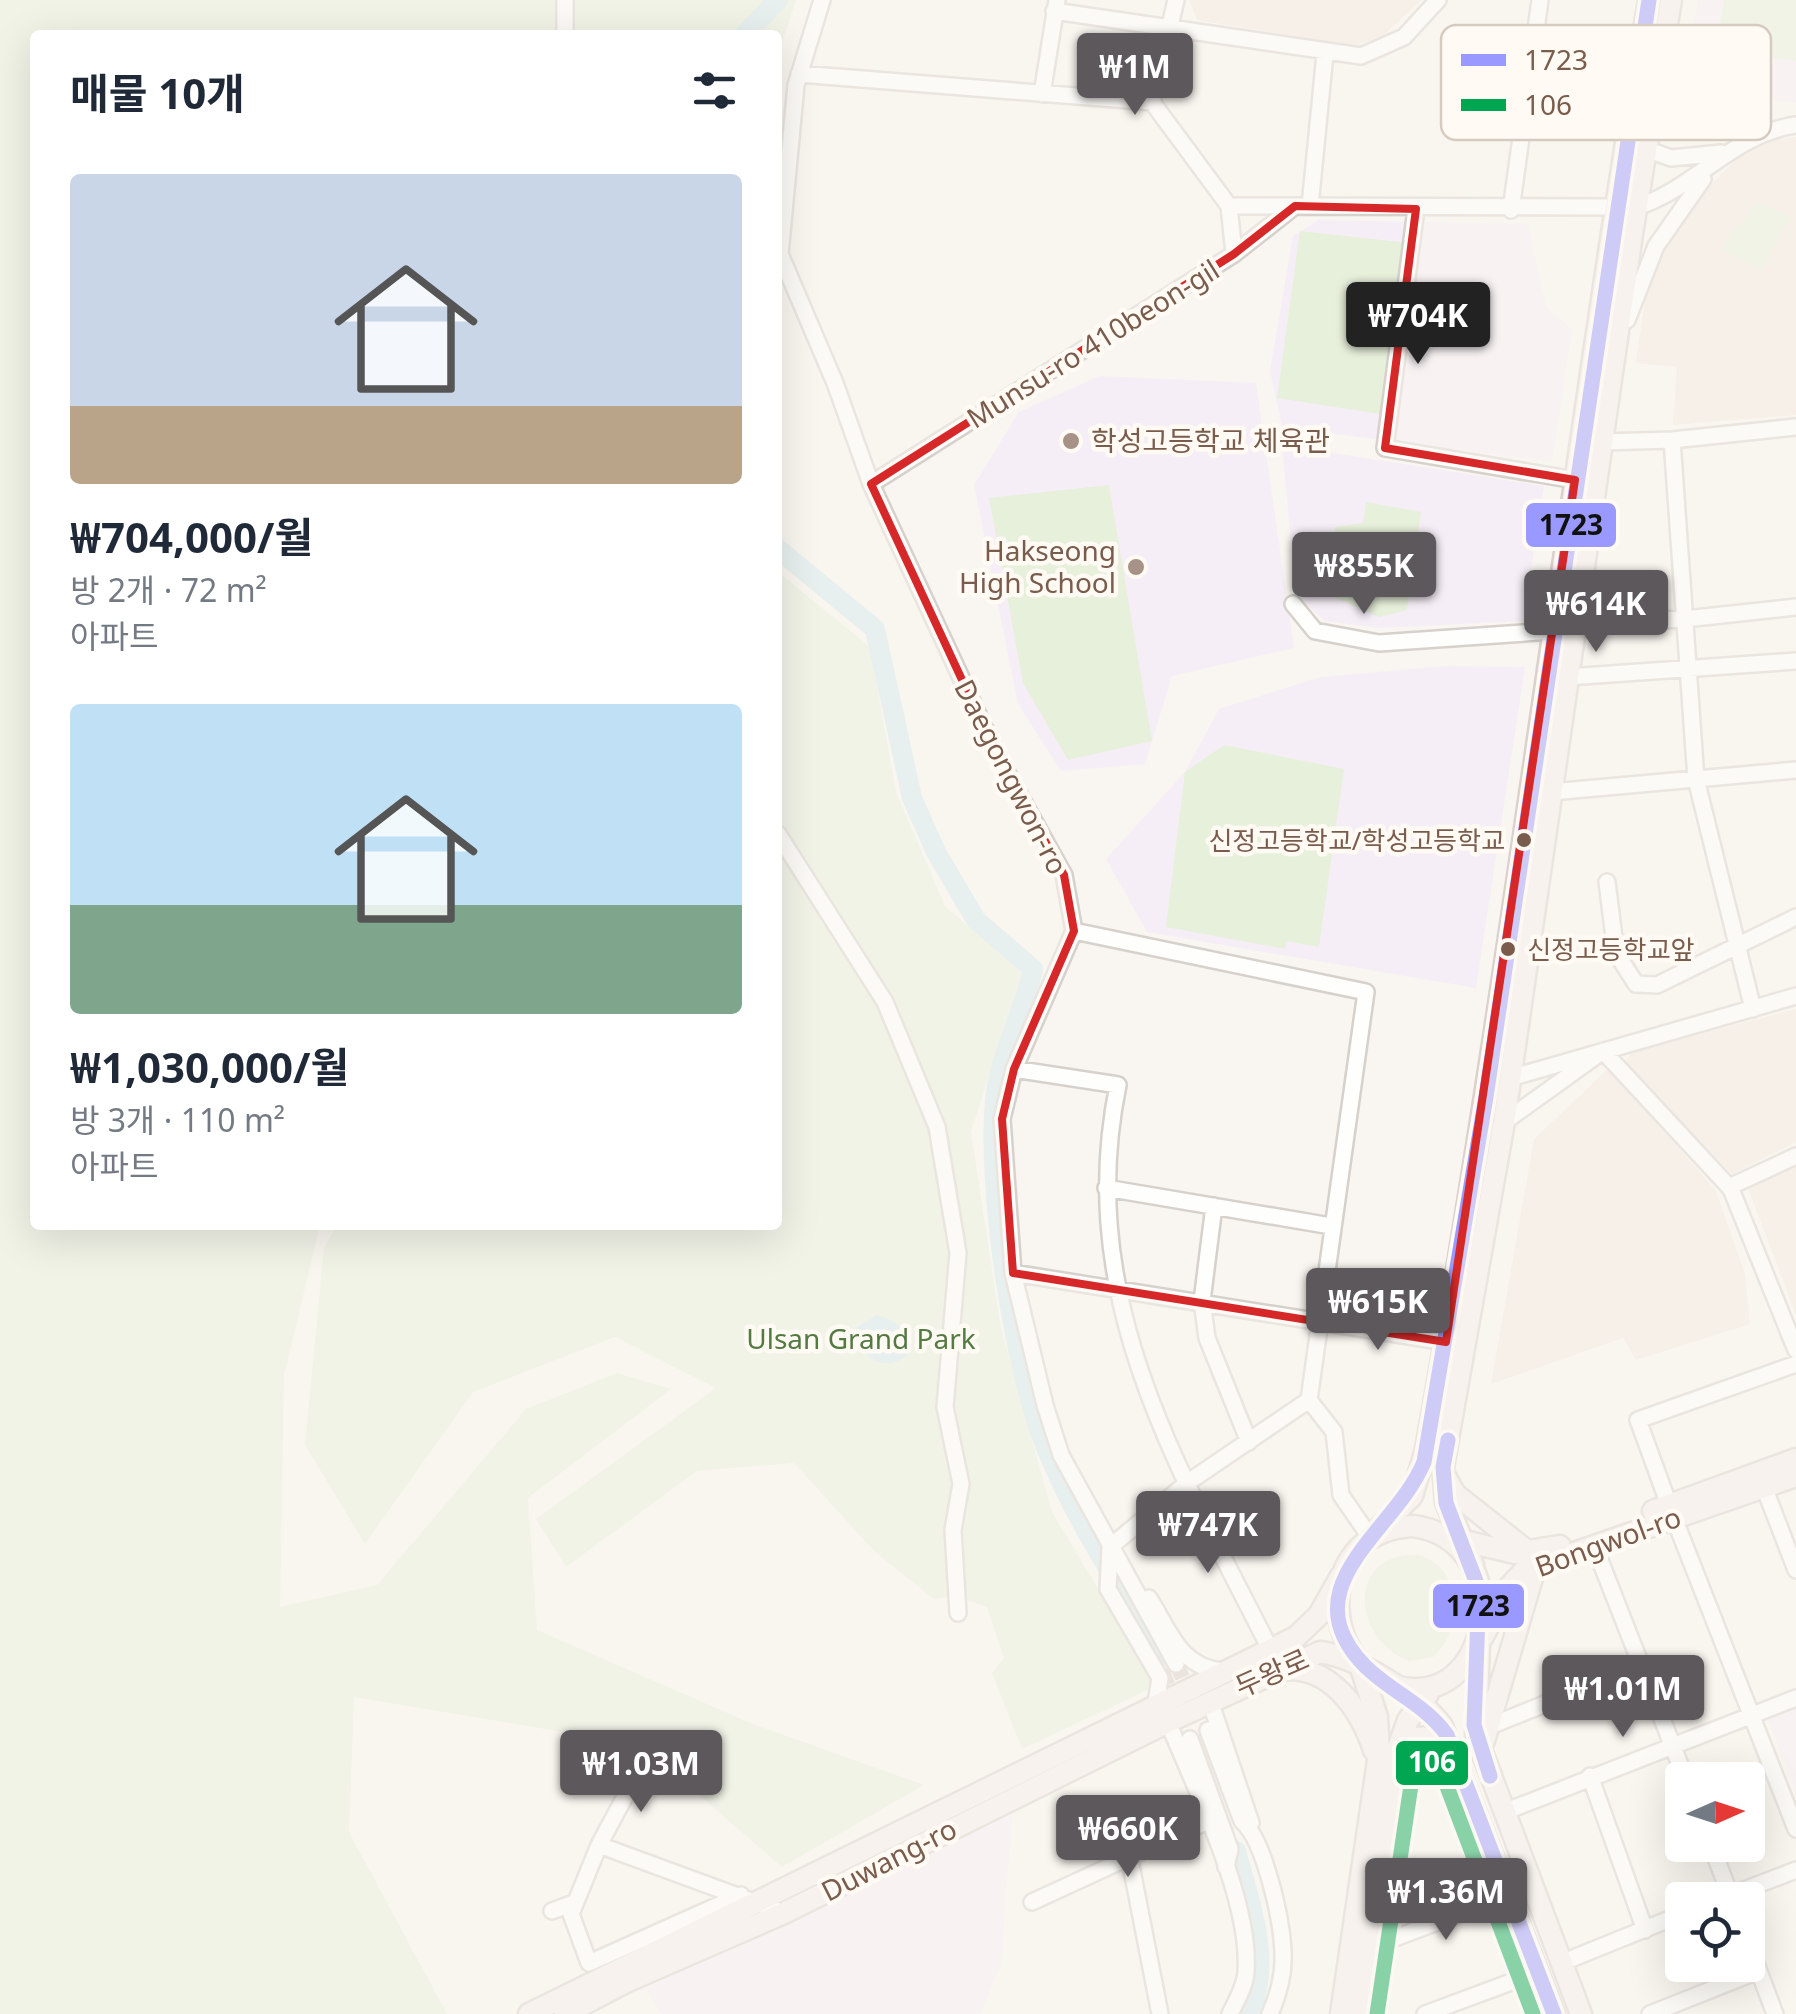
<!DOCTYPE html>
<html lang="ko">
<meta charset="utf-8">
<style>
body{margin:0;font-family:"Noto Sans","Noto Sans KR",sans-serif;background:#f6f6f7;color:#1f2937;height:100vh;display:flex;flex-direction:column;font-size:38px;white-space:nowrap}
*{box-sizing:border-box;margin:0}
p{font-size:32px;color:#747a83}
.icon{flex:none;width:55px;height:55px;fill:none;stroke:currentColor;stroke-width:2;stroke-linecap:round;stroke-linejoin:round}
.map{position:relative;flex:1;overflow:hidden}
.details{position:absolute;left:30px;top:30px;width:752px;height:1200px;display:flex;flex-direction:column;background:#fff;border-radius:10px;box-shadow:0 10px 40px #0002}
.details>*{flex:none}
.needle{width:65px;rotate:87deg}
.buttons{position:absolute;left:1665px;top:1762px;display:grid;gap:20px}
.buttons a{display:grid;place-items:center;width:100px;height:100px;border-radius:10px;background:#fff;box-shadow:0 10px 40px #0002;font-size:50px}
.price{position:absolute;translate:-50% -85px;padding:0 22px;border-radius:10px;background:#5c585b;color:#fff;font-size:32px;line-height:65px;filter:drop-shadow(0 2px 5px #0008)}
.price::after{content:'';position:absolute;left:50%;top:60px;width:30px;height:22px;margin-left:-15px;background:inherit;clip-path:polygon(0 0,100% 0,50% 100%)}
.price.current{background:#222;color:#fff}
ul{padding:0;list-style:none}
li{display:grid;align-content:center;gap:20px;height:530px;padding:0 40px}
li span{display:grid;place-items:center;height:310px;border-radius:10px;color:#555}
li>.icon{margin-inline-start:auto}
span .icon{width:180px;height:180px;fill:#fffc;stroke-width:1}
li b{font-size:42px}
h2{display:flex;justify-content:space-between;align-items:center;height:120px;padding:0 40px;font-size:42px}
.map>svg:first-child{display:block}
.residential{fill:#f2e8de}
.education{fill:#f6eef6}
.green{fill:#e7f0db}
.water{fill:#d0e8ea}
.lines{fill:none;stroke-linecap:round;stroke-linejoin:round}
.river{stroke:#d0e8ea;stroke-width:20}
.minor-tunnel{stroke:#d9cfc7;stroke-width:15;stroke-dasharray:15 8;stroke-linecap:butt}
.minor-casing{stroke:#d7d1cb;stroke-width:20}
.major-casing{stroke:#dad1cc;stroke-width:25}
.minor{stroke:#fefefd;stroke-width:15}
.major{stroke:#f3eee8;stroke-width:20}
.bus-1-casing{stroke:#fffaf3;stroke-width:22}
.bus-2-casing{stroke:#fffaf3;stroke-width:22}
.bus-1{stroke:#99f;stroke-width:15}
.bus-2{stroke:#00a651;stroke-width:15}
.marked{fill:none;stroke:#d62828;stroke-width:8;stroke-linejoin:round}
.poi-dot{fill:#a69286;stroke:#fffaf3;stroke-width:4}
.bus-dot{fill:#7a5c4d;stroke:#fffaf3;stroke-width:4}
.labels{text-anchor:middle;stroke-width:9;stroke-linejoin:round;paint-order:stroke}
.bus-label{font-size:26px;fill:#7a5c4d;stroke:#fffaf3;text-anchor:end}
.street-label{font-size:28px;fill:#7a5c4d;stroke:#fffaf3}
.poi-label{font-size:28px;fill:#7a5c4d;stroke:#fffaf3;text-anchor:start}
.park-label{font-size:28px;fill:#537a41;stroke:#fffaf3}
.key{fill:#fffaf3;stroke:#d7cbc1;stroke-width:2.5}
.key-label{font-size:28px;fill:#7a5c4d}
.line-badge{stroke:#fffaf3;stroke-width:4}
.badge-label{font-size:28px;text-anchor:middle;font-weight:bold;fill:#fff}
.pale-badge-label{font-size:28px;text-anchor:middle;font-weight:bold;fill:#111}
</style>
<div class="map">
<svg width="1796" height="2014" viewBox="0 0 1796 2014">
<rect width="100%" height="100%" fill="#f9f5f0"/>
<!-- residential -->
<path class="residential" d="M1189 0H1422L1384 35 1354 46 1197 20Z
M1796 137V415L1673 425 1677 367 1636 363 1647 284 1679 217 1735 160 1773 140Z
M1796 1009V1142L1732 1174 1625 1064 1631 1052Z
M1609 1068 1716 1191 1745 1274 1750 1324 1636 1360 1623 1338 1491 1384 1534 1139Z
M1796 1165V1315L1748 1188Z"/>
<!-- education -->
<path class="education" d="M1698 0H1796V103L1685 90Z
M1318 220 1528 224 1546 306 1572 330 1552 462 1282 427 1270 371 1293 236Z
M1100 376 1256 383 1294 648 1172 676 1145 764 1061 771 1018 704 974 485 1019 412Z
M1282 445 1544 486 1523 621 1379 628 1325 621 1296 595Z
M1446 666 1525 667 1476 988 1147 932 1106 859 1185 772 1219 709 1321 677Z
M1796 1707V1794L1767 1718Z
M1012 1815 1001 1964 980 2014H661L646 1988Z"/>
<!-- green -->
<path class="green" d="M0 0H796L778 54V35H35V1225H320L284 1376 280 1607 377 1585 526 1409 617 1373 671 1389 528 1498 537 1630 753 1724 924 1785 782 1867 641 1745 354 1697 349 1832 447 2014H0Z
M1724 0H1796V61L1716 47Z
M1758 202 1790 216 1761 270 1721 249Z
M1300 231 1409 243 1386 415 1277 398Z
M1109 485 1152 741 1068 760 1023 683 989 498Z
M1366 502 1421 512 1407 610 1379 617 1336 598 1335 527 1363 523Z
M778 572 870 647 896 792 945 906 1022 973 971 1132 1001 1328 1052 1512 1156 1686 1022 1749 992 1673 1004 1658 987 1607 956 1596 934 1599 874 1551 794 1463 697 1471 566 1567 536 1519 716 1388 615 1337 473 1392 365 1544 305 1445 324 1248 337 1225H778Z
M1224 745 1344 769 1319 947 1286 941 1285 949 1166 927 1185 772Z
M1419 1555C1462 1567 1465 1629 1433 1657L1409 1661C1351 1639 1346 1551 1419 1555Z"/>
<!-- water -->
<path class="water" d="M877 1315C900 1323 909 1329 908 1355 882 1375 858 1356 857 1327Z"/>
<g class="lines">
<!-- river -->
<path class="river" d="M744 35 778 0
M778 549 875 629 912 798 936 852 976 920 1033 969C1024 1010 1002 1051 996 1092 985 1179 1013 1369 1047 1450 1076 1522 1122 1589 1160 1656
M1236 1851C1251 1906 1272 1959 1250 2014"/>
<!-- minor-tunnel -->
<path class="minor-tunnel" d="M1176 1664 1208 1730
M1162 1671 1190 1739"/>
<!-- minor casing -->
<g class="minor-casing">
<path id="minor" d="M822 0 796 85 780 254 835 383 871 484 996 753 1064 875 1074 931 1014 1069 1002 1119 1013 1273 1045 1405 1061 1455 1176 1664
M1176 0 1152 102 1229 206
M1054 11 1361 56 1404 37 1438 0
M565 35V0
M799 74 1152 102
M1042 94 1057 0
M1646 149 1671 158 1721 153
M1310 206 1325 54
M1416 209 1385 448 1575 480
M1511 210 1540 0
M1234 254 1295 206
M1627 320 1656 246 1703 179
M1672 440 1696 779 1753 1009
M1602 442 1672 440 1796 427
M871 484 1234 254 1229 206 1637 207C1696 188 1732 134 1796 125
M1293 604 1315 631 1379 643 1553 631
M1566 623 1685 619 1796 607
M1568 677 1796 661
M1551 792 1796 770
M778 834 885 1002 937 1127 958 1253 945 1407 961 1484 953 1530 958 1613
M1607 882 1616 953 1636 984 1657 985 1796 917
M1074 931 1366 992 1309 1400 1334 1432 1341 1495 1370 1537
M1014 1069 1118 1085C1074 1299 1178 1466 1270 1649
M1510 1078 1796 996
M1504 1122 1603 1051 1731 1189 1796 1350
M1729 1187 1796 1156
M1106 1188 1331 1226
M1214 1206 1202 1301 1207 1338 1249 1442
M1013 1273 1446 1342
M1764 1487 1796 1570
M1669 1505 1638 1420 1796 1364
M1674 1518 1796 1829
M1594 1545 1686 1780
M1110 1547 1187 1483 1309 1400
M1110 1547 1108 1589 1160 1678 1156 1704
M1149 1598C1170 1631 1180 1668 1223 1671
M1210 1701 1251 1823
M1168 1722C1195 1788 1251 1900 1246 1971 1246 1985 1236 2001 1230 2014
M1485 1728 1642 1665
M1208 1730 1242 1821C1265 1841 1282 1921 1283 1953 1284 1973 1278 1996 1270 2014
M1190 1739 1230 1849 1226 1867
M1590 1776 1645 1930
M1504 1812 1796 1698
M599 1845 642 1765
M1711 1845 1732 1900
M1129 1855 1160 2014
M741 1895 589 1963 571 1914 599 1845 784 1913
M1718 1900 1796 1870
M1032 1902 1208 1821
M552 1911 576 1902
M1748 1942 1775 2014
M1366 1949 1509 1895
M1561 1963 1682 1914
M1425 2014 1538 1972
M1650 2014 1758 1971"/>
</g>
<!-- major casing -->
<g class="major-casing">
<path id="major" d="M1446 1478 1455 1494 1527 1551
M1653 1511 1796 1459
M1413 1526C1512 1539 1497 1692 1413 1689 1322 1685 1305 1531 1413 1526Z
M1370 1537 1412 1496 1426 1449C1513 968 1569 482 1649 0
M1456 1539 1515 1553 1560 1546
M1473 1565 1446 1503 1443 1467 1504 1122 1632 234 1671 0
M1482 1638 1510 1586 1525 1570 1796 1476
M1479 1645 1476 1736 1581 2014
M1280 1670C1329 1663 1360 1708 1374 1750
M1484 1741 1535 1568
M1396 1755C1412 1731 1435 1733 1454 1753
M529 2014 1296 1637 1319 1615 1341 1576
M565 2014 628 1981 784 1913 1168 1722 1320 1652C1357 1657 1420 1696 1442 1726L1554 2014
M1341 2014 1379 1754 1377 1717 1360 1665
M1357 2014 1395 1757 1408 1720 1428 1694"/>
</g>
<!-- minor -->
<use href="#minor" class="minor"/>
<!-- major -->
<use href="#major" class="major"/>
<!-- bus-1 casing -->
<g class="bus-1-casing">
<path id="bus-1" d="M1448 1440 1443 1467 1446 1503 1479 1589 1474 1725 1490 1776
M1554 2014 1447 1735C1425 1704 1391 1692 1365 1666 1287 1586 1396 1531 1424 1462L1486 1097 1649 0"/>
</g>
<!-- bus-2 casing -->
<g class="bus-2-casing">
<path id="bus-2" d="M1377 2014 1414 1765 1424 1758 1440 1768 1533 2014"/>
</g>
<!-- bus-1 -->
<use href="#bus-1" class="bus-1"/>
<!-- bus-2 -->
<use href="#bus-2" class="bus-2"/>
</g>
<!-- marked area -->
<path d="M0 0H1796V2014H0ZM1295 206 1416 209 1385 448 1575 480 1446 1342 1013 1273 1002 1119 1014 1069 1074 931 1064 875 996 753 871 484 1234 254Z" fill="#f9f5f0" fill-opacity=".55" fill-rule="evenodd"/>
<path class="marked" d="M1295 206 1416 209 1385 448 1575 480 1446 1342 1013 1273 1002 1119 1014 1069 1074 931 1064 875 996 753 871 484 1234 254Z"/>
<!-- markers -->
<g class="poi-dot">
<circle cx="1071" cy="441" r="10"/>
<circle cx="1136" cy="567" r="10"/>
</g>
<g class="bus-dot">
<circle cx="1524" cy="840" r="9"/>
<circle cx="1508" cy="949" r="9"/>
</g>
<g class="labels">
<!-- bus labels -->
<g class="bus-label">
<text x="1505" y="850">신정고등학교/학성고등학교</text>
<text x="1527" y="959" text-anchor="start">신정고등학교앞</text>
</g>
<!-- street labels -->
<g class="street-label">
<text transform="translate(1093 344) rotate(-32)" y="10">Munsu-ro 410beon-gil</text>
<text transform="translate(1011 777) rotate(63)" y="10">Daegongwon-ro</text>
<text transform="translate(1608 1542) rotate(-20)" y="10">Bongwol-ro</text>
<text transform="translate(1272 1673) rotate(-24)" y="10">두왕로</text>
<text transform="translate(889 1860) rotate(-27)" y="10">Duwang-ro</text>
</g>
<!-- poi labels -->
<g class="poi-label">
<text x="1091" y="451">학성고등학교 체육관</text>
<text x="1116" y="561" text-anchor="end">Hakseong<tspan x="1116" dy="32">High School</tspan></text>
</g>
<!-- park labels -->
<g class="park-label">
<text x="861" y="1349">Ulsan Grand Park</text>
</g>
</g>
<!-- legend -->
<rect x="1441" y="25" width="330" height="115" rx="15" class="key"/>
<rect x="1461" y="54" width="45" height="12" fill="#99f"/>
<rect x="1461" y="99" width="45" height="12" fill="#00a651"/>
<g class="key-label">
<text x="1524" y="70">1723</text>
<text x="1524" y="115">106</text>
</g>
<g class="line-badge">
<rect x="1524" y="501" width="94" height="48" rx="10" fill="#99f"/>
<rect x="1431" y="1582" width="95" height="48" rx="10" fill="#99f"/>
<rect x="1394" y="1739" width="76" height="48" rx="10" fill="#00a651"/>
</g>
<g class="badge-label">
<text x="1432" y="1772">106</text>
</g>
<g class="pale-badge-label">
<text x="1571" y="535">1723</text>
<text x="1478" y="1616">1723</text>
</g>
</svg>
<div class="buttons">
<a><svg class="needle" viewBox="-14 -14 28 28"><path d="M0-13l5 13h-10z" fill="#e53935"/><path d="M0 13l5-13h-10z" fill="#747a83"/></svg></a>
<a><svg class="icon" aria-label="locate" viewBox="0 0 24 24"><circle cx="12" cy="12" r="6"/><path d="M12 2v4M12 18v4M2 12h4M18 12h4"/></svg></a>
</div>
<b class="price" style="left:1135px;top:118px">₩1M</b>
<b class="price current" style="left:1418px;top:367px">₩704K</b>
<b class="price" style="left:1364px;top:617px">₩855K</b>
<b class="price" style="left:1596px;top:655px">₩614K</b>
<b class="price" style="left:1378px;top:1353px">₩615K</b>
<b class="price" style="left:1208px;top:1576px">₩747K</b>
<b class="price" style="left:1623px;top:1740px">₩1.01M</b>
<b class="price" style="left:641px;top:1815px">₩1.03M</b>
<b class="price" style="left:1128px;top:1880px">₩660K</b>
<b class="price" style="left:1446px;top:1943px">₩1.36M</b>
<section class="details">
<h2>매물 10개<svg class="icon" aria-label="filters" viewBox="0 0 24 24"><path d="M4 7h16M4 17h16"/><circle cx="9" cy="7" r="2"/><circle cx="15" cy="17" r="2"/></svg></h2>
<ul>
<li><span style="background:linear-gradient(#c9d6e8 75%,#b9a48a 0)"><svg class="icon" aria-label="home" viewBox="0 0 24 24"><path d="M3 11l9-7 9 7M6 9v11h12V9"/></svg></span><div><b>₩704,000/월</b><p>방 2개 · 72 m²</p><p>아파트</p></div></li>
<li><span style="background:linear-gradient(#bfe0f5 65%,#7fa58c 0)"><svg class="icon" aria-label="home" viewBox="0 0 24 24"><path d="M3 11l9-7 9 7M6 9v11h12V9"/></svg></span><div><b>₩1,030,000/월</b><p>방 3개 · 110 m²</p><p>아파트</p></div></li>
</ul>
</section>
</div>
